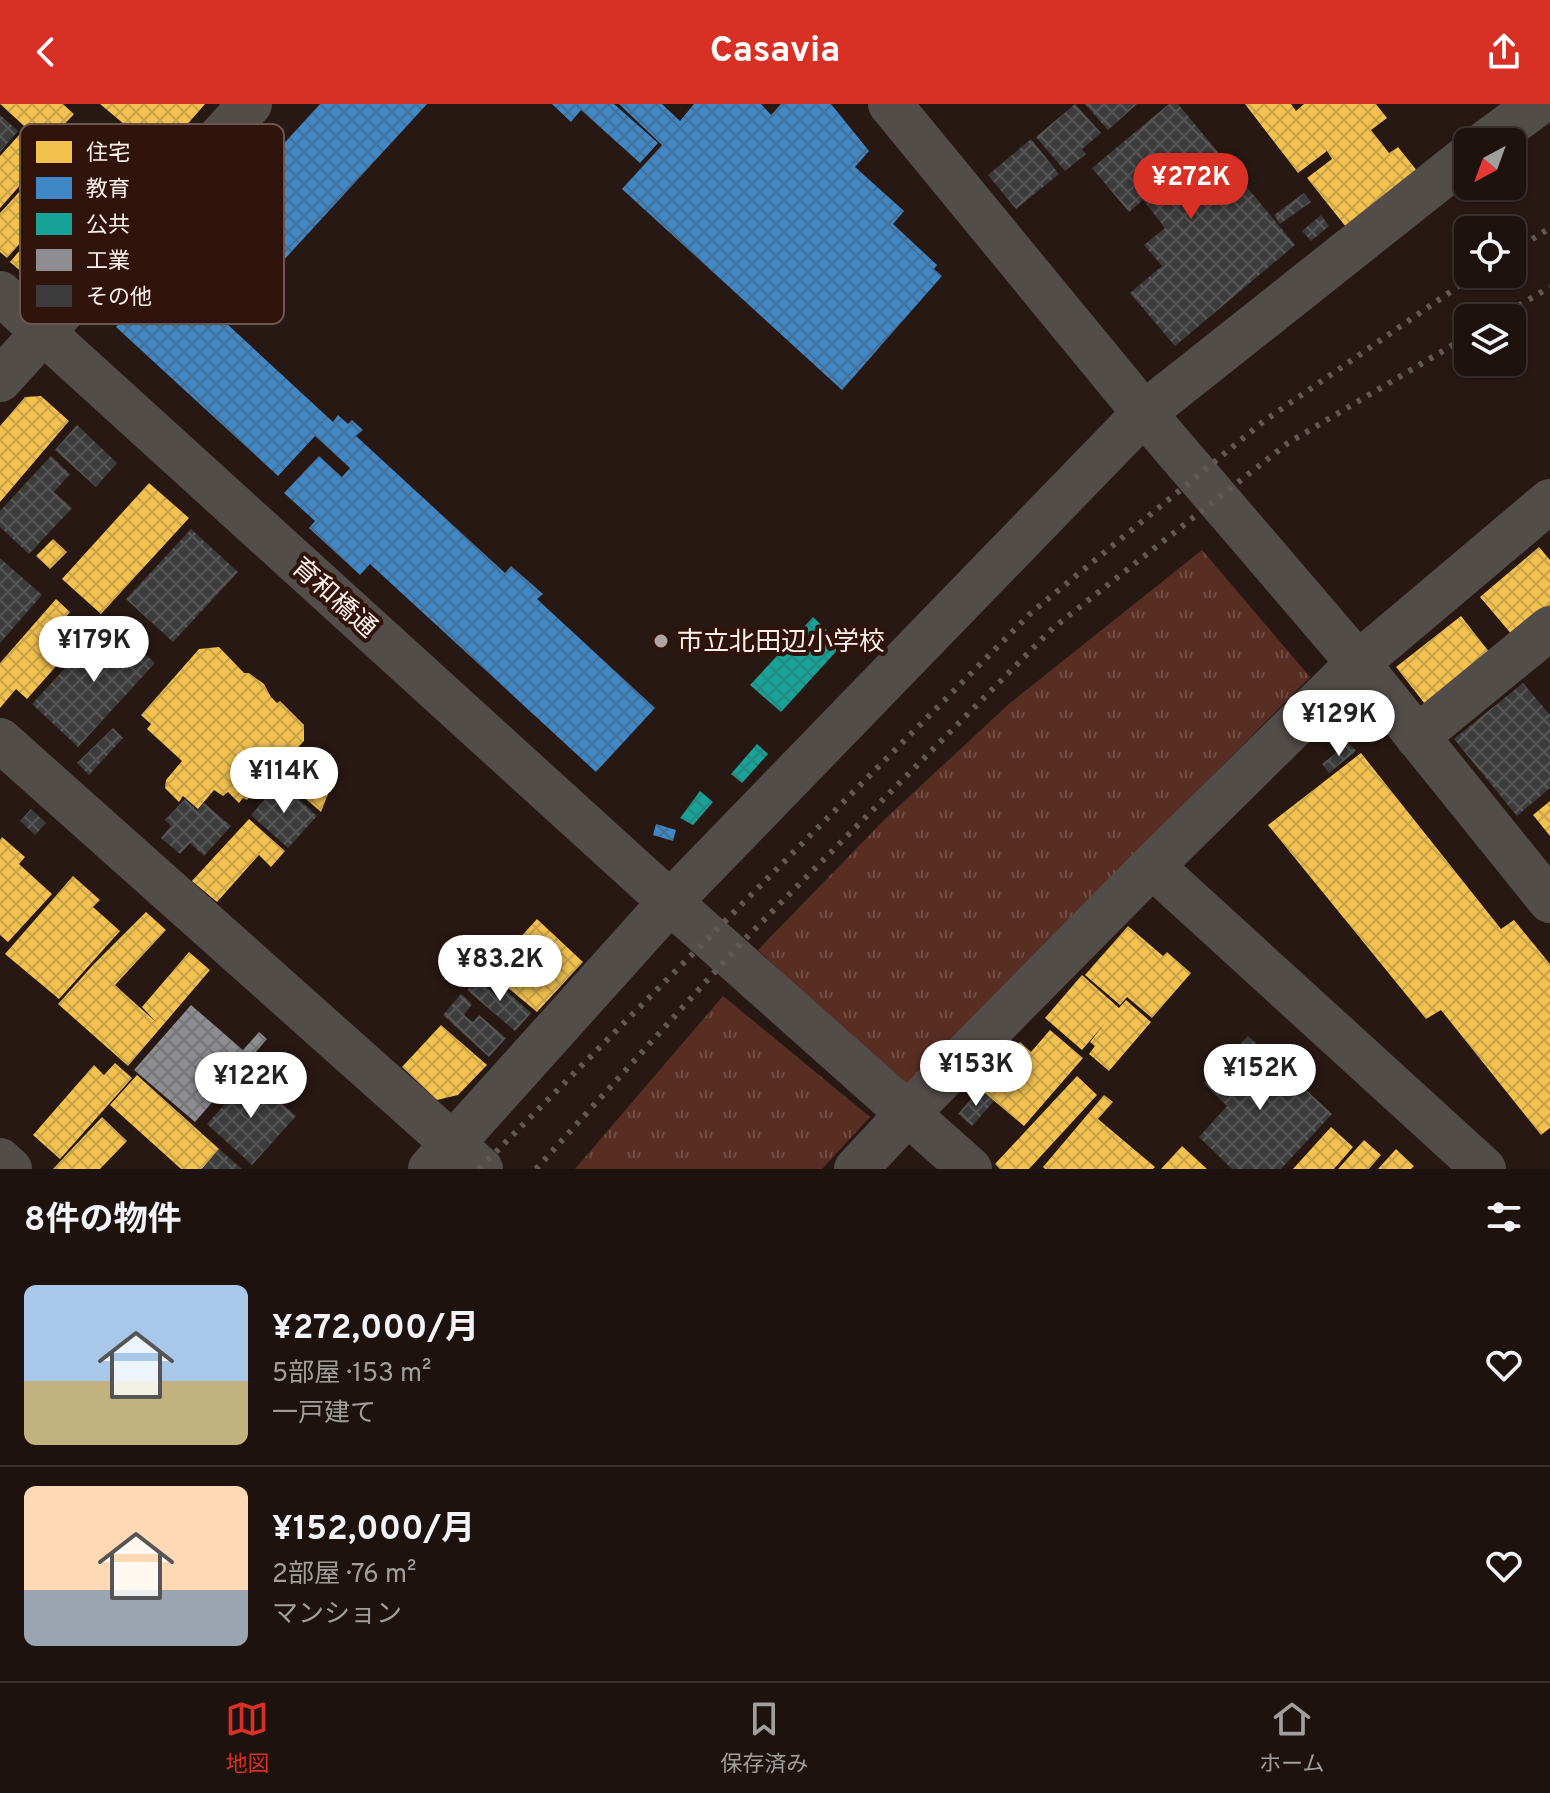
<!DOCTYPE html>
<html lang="ja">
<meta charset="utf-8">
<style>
body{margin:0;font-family:Overpass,"Noto Sans JP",sans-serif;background:#261b18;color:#f1f3f6;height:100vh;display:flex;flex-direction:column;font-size:30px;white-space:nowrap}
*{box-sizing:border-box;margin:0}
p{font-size:26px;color:#a19e9e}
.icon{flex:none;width:44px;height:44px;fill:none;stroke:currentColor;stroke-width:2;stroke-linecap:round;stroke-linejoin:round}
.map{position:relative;height:1065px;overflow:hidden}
.panel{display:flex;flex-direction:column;background:#1e120f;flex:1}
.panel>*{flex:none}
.needle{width:52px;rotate:221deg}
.controls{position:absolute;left:1454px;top:24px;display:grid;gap:16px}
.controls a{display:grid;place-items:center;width:72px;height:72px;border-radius:12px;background:#1e120f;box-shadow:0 2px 6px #0004,0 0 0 2px #3c322f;font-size:40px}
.price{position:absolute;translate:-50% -68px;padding:0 18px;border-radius:28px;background:#fff;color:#222;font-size:26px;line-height:52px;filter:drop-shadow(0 2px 4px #0008)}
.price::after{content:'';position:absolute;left:50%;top:48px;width:24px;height:18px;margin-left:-12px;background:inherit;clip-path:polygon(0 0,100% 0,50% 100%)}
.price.current{background:#d93025;color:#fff}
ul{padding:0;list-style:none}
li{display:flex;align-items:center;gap:24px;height:200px;padding:0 24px}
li+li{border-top:2px solid #3c322f}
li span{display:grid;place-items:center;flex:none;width:224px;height:160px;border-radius:12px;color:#555}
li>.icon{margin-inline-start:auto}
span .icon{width:96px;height:96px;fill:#fffc;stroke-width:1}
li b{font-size:34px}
h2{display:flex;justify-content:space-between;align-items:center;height:96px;padding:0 24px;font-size:34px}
header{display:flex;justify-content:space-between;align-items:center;height:104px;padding:0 24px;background:#d93025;color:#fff;font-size:36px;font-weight:700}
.menu{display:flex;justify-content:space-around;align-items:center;height:112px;border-top:2px solid #3c322f;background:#1e120f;font-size:22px;color:#a19e9e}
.menu a{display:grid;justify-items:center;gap:4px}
.menu .current{color:#d93025}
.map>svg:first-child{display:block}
.grass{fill:url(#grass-tufts)}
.homes{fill:url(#homes-cross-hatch)}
.schools{fill:url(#schools-cross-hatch)}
.public{fill:url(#public-cross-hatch)}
.industry{fill:url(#industry-cross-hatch)}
.building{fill:url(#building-cross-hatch)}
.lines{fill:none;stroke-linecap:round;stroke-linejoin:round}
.minor{stroke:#534d4a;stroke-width:44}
.tertiary{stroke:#534d4a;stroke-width:44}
.rail{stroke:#625957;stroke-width:6;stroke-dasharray:4 8;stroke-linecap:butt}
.poi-dot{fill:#b2a4a0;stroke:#30140c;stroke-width:3}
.labels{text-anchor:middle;stroke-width:8;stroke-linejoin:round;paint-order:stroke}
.street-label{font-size:26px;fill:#fcf0ec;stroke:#30140c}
.poi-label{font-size:26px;fill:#fcf0ec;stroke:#30140c;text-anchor:start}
.key{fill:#30140c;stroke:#6d564f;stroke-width:2}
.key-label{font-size:22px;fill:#fcf0ec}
</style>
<header><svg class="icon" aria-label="back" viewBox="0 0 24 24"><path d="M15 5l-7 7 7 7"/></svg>Casavia<svg class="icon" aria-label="share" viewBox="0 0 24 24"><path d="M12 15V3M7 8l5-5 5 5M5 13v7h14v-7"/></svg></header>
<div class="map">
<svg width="1550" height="1065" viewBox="0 0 1550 1065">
<defs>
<pattern id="grass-tufts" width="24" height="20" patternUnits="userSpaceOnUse" patternTransform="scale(2)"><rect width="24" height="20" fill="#582e23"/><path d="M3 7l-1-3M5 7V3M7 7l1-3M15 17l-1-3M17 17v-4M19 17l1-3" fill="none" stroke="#714d43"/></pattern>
<pattern id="homes-cross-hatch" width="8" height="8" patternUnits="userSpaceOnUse" patternTransform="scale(2)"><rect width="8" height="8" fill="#f2c14e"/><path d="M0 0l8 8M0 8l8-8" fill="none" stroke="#c8a34c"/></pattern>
<pattern id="schools-cross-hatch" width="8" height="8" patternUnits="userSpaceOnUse" patternTransform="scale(2)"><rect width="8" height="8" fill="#3f88c5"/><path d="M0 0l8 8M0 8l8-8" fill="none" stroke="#446e93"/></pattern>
<pattern id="public-cross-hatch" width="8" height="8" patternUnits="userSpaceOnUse" patternTransform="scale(2)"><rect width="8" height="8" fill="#17a398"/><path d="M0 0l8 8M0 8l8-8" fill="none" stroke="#278880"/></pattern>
<pattern id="industry-cross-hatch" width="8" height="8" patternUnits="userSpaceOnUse" patternTransform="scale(2)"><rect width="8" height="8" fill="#8d8d92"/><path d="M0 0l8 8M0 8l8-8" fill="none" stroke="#767578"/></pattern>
<pattern id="building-cross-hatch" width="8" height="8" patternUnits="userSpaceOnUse" patternTransform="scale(2)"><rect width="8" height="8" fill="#3c3c3c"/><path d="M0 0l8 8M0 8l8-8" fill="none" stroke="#595858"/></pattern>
</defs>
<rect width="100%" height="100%" fill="#281814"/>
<!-- grass -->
<path class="grass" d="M1202 446 1310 573 904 983 758 846 885 715 1010 599Z
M723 892 870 1013 822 1065H575Z"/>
<!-- homes -->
<path class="homes" d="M0 0H63L74 10 45 41Z
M100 0H205L161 51Z
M1245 0H1291L1296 7 1304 0H1376L1387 14 1371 26 1389 49 1398 43 1418 68 1346 123 1307 74 1332 55 1327 47 1298 69Z
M20 30 45 53 0 104V52Z
M32 74 58 97 7 154 0 148V109Z
M59 100 88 125 53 165 24 170 10 158Z
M41 292 69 317 0 398V322L25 293Z
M149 379 189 414 101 510 62 475Z
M53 435 67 448 50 465 36 452Z
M1539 443 1550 456V501L1513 532 1480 493Z
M56 495 70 508 55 525 74 542 27 595 16 585 0 604V559Z
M1461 512 1490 549 1425 600 1396 563Z
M219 543 244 569H249L264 580 271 593 277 599 280 597 304 621V637L247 696 243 694 239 699 228 688 223 692 214 686 198 705 183 692 179 698 165 684 166 676 182 657 147 625 151 620 141 611 199 545Z
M1361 649 1501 825 1514 816 1550 860V1024L1541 1031 1441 906 1426 915 1268 721Z
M302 655 332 680 321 708 284 676Z
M1550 697V732L1533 711Z
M249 715 285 747 271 763 259 751 217 798 192 777Z
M2 733 25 753 19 760 52 790 8 838 0 831V736Z
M73 772 100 796 93 803 120 827 59 895 5 850Z
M146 808 166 826 115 881 127 892 156 918 142 903 189 848 210 866 128 962 58 900 93 861Z
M537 815 583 858 537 908 489 868Z
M1128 822 1163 852 1167 848 1191 869 1152 914 1127 893 1120 901 1085 871Z
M1082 871 1119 904 1126 896 1151 918 1109 967 1089 950 1095 942 1090 938 1105 919 1082 946 1045 914Z
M441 921 487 961 458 991 437 996 402 963Z
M1050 926 1083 954 1024 1022 980 985 1020 938 1031 948Z
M115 959 132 974 60 1055 33 1031 94 961 104 971Z
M137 971 219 1045 202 1065H181L110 1001Z
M1077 972 1097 991 1029 1065H1000L995 1060Z
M1104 991 1113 998 1098 1015 1155 1063 1153 1065H1045L1043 1063Z
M102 1013 127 1037 100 1065H53Z
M1331 1023 1353 1043 1334 1065H1293Z
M1364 1036 1381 1051 1369 1065H1338Z
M1182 1042 1207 1065H1161Z
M1396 1045 1414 1062 1411 1065H1378Z"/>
<!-- schools -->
<path class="schools" d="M320 0H427L226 219 333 318 338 311 348 320 352 316 363 326 356 332 505 469 511 462 543 490 537 495 655 604 596 668 370 460 360 471 309 424 315 417 284 389 319 352 342 373 350 364 315 332 278 372 116 223Z
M552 0H614L658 39 640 59 581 6 571 18Z
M619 0H662L680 17 694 0H761L771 11 781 0H831L869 47 855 63 904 107 893 120 937 161 934 165 942 172 842 286 622 85 662 41Z
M656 720 676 726 673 737 653 731Z"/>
<!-- public -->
<path class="public" d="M813 513 842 541 781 608 750 581Z
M757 640 768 650 742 679 731 670Z
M700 687 713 698 693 721 680 714Z"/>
<!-- industry -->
<path class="industry" d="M191 901 243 946 259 928 267 935 195 1018 134 966Z"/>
<!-- building -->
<path class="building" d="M1075 0 1101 29 1082 45 1086 50 1065 67 1036 33Z
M1085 0H1137L1108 26Z
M1169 0H1178L1295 141 1175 242 1130 189 1162 162 1144 141 1165 124 1143 96 1129 108 1092 64Z
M0 11 18 27 0 48Z
M1031 35 1059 70 1016 105 988 71Z
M1304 89 1311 98 1280 120 1274 111Z
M1321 111 1329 122 1311 137 1302 127Z
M77 321 117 359 96 383 55 346Z
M51 352 70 370 54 388 72 404 29 450 0 423V407Z
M191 425 238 468 173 538 126 495Z
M0 454 42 491 0 539Z
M109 516 155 559 78 643 32 600Z
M1523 579 1550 611V684L1517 712 1454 635Z
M113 624 123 634 89 671 77 659Z
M1349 639 1356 647 1329 669 1322 660Z
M280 678 317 712 288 744 251 711Z
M185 695 197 706 204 699 231 722 204 752 190 739 180 750 161 734 171 722 165 716Z
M31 705 46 719 35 731 20 717Z
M483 868 492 876 486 883 497 892 504 885 531 909 515 927 467 886Z
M461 890 472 900 464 911 473 918 479 911 506 934 489 953 443 911Z
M1248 932 1332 1010 1281 1065H1232L1199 1033 1227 1002 1204 979Z
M250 972 296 1012 252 1061 207 1020Z
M980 985 994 997 972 1022 958 1010Z
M219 1045 242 1065H202Z"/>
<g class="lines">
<!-- minor -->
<path class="minor" d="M890 0 1144 309 1358 559 1550 797
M1486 38 1538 0
M0 276 250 0
M1417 633 1550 524
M0 636 481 1065
M1152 762 1484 1065
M670 798 970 1065
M0 1056 10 1065
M430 1065 670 798 1144 309 1468 52
M856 1065 908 1009 1152 762 1358 559 1550 397"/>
<!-- tertiary -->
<path class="tertiary" d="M0 189 670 798"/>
<!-- rail -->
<path class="rail" d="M1512 148 1550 124
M1498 214 1550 183
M479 1065 1032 508 1264 317 1476 170
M536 1065 741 839 1053 524 1288 339 1468 232"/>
</g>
<!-- markers -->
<circle class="poi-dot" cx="661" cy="537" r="8"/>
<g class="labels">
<!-- street labels -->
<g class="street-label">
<text transform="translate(335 493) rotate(42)" y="9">育和橋通</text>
</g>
<!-- poi labels -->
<g class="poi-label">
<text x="677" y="546">市立北田辺小学校</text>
</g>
</g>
<!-- legend -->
<rect x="20" y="20" width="264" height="200" rx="12" class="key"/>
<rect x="36" y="37" width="36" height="22" fill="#f2c14e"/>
<rect x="36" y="73" width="36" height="22" fill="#3f88c5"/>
<rect x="36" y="109" width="36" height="22" fill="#17a398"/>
<rect x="36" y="145" width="36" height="22" fill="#8d8d92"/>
<rect x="36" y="181" width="36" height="22" fill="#3c3c3c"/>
<g class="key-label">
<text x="86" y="56">住宅</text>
<text x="86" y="92">教育</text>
<text x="86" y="128">公共</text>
<text x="86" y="164">工業</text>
<text x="86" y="200">その他</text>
</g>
</svg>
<div class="controls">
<a><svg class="needle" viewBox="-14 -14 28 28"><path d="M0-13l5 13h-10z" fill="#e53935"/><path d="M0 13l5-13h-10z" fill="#a19e9e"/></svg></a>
<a><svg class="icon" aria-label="locate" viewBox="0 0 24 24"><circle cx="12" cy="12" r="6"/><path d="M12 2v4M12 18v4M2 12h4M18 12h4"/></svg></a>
<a><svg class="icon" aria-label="layers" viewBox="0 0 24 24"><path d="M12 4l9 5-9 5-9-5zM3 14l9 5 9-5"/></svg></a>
</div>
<b class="price current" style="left:1191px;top:117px">¥272K</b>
<b class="price" style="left:94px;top:580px">¥179K</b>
<b class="price" style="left:1339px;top:654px">¥129K</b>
<b class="price" style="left:284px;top:711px">¥114K</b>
<b class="price" style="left:500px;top:899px">¥83.2K</b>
<b class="price" style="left:976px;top:1004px">¥153K</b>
<b class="price" style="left:1260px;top:1008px">¥152K</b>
<b class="price" style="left:251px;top:1016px">¥122K</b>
</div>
<section class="panel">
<h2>8件の物件<svg class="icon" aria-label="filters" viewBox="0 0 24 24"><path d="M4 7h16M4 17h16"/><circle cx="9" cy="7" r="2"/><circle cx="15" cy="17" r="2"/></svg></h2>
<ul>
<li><span style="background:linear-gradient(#a9c7e8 60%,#c2b280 0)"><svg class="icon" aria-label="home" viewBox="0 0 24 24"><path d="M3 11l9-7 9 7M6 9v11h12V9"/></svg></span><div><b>¥272,000/月</b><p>5部屋 · 153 m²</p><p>一戸建て</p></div><svg class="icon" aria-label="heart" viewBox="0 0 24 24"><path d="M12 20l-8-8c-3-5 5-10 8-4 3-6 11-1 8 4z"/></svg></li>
<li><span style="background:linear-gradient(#ffd9b3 65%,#9aa5b1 0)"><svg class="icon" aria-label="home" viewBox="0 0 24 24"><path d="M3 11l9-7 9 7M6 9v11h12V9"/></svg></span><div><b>¥152,000/月</b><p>2部屋 · 76 m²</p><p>マンション</p></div><svg class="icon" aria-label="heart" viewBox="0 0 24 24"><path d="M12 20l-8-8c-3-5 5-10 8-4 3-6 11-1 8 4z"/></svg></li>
</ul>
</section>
<nav class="menu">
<a class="current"><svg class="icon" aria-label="map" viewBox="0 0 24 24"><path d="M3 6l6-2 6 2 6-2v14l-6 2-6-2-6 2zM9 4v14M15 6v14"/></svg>地図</a>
<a><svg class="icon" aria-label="saved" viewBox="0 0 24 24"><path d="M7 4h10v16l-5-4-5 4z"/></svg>保存済み</a>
<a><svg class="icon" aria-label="home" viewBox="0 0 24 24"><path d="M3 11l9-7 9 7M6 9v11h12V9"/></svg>ホーム</a>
</nav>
